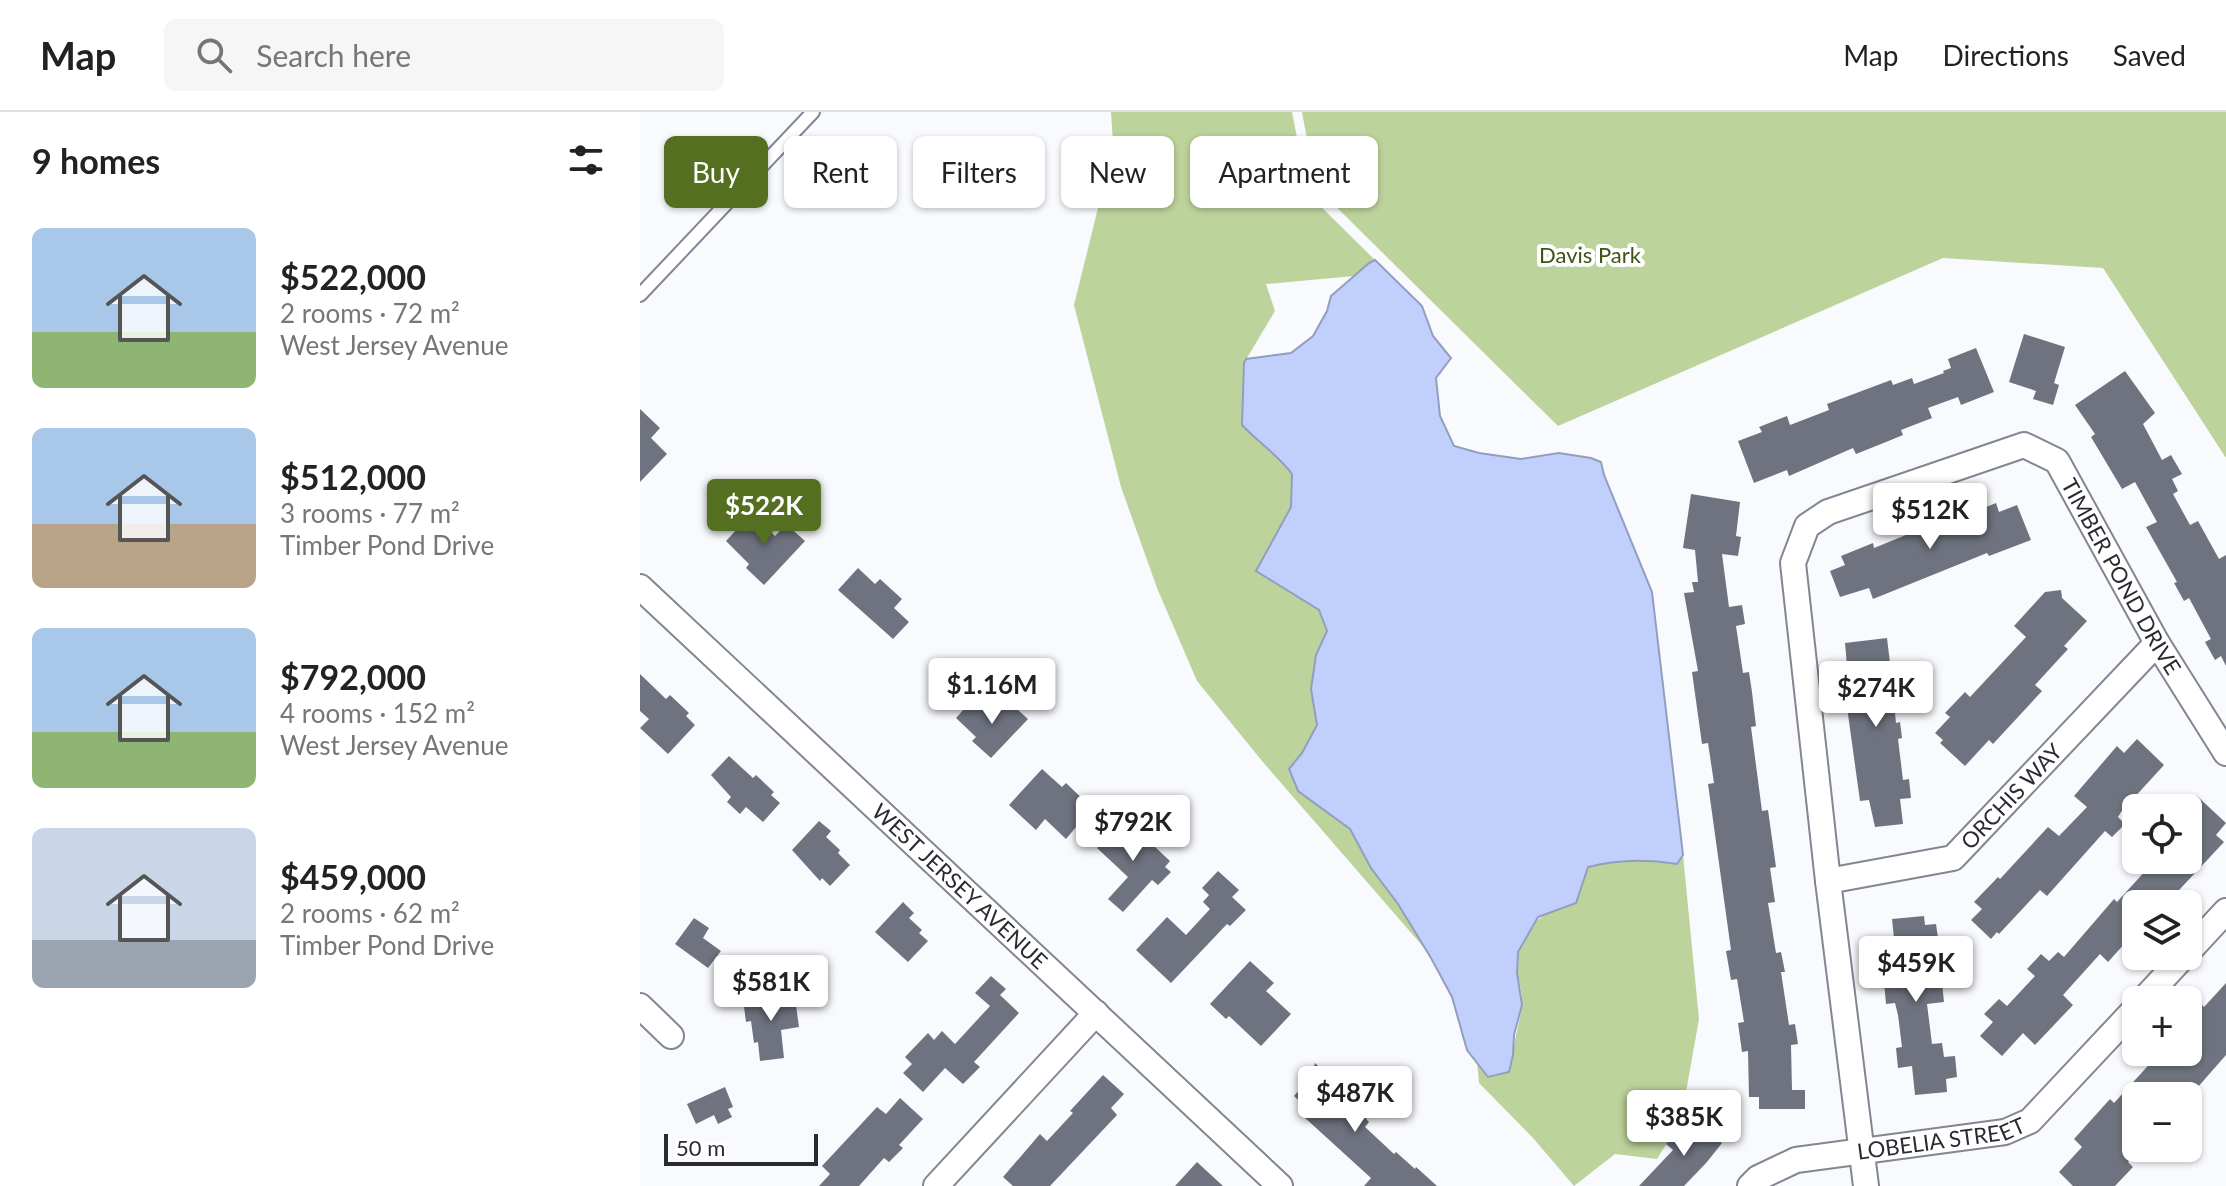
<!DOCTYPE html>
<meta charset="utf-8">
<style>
body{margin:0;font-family:Lato,sans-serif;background:#f6f6f6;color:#222;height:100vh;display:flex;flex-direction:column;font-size:30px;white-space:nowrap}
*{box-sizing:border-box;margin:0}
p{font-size:26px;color:#767676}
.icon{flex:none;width:44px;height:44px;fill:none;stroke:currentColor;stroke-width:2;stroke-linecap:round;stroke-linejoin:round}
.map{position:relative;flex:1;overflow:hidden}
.panel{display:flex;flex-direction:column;background:#fff;width:640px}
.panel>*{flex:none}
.hud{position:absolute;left:24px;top:24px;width:760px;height:72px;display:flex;gap:16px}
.buttons{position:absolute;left:1482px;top:682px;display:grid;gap:16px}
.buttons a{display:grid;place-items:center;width:80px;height:80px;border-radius:12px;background:#fff;box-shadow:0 2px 6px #0004;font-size:40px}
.scale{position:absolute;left:24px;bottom:20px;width:154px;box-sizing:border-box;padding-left:8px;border:4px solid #292b30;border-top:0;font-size:22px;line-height:28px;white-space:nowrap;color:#292b30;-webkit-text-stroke:6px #fff;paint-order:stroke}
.price{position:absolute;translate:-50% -68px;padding:0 18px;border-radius:8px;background:#fff;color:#222;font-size:26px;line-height:52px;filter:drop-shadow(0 2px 4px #0008)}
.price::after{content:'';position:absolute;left:50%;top:48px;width:24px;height:18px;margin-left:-12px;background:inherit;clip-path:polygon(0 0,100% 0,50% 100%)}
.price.on{background:#556f21;color:#fff}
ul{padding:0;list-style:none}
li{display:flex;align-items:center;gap:24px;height:200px;padding:0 32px}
li span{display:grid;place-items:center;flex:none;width:224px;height:160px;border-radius:12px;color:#555}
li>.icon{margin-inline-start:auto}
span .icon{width:96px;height:96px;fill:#fffc;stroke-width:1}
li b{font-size:34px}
h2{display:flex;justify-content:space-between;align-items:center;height:96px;padding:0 32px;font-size:34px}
.chip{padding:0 28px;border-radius:12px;background:#fff;box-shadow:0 2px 6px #0004;font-size:28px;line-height:72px}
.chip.on{background:#556f21;color:#fff}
header{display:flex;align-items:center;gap:48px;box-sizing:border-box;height:112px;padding:0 40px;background:#fff;border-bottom:2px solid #e0e0e0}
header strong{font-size:38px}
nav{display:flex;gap:44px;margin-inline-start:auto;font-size:28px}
.search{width:560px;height:72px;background:#f6f6f6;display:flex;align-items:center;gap:20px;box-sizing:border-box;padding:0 28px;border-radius:12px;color:#767676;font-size:30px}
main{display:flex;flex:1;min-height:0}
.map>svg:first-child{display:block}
.green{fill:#bdd39c}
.water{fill:#c0cffc;stroke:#939ebf;stroke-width:2}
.building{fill:#6f737f}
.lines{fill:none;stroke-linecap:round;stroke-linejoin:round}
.lane-casing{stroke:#828693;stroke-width:16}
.street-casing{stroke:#828693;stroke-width:28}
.lane{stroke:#fff;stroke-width:12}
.street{stroke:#fff;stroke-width:24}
.labels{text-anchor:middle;stroke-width:8;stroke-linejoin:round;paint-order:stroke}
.park-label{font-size:22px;fill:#3f5316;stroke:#fff}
.street-label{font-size:22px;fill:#292b30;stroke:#fff}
</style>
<header>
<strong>Map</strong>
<div class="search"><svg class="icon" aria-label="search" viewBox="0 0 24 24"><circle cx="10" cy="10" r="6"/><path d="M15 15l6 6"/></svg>Search here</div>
<nav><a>Map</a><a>Directions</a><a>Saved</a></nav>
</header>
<main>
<section class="panel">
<h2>9 homes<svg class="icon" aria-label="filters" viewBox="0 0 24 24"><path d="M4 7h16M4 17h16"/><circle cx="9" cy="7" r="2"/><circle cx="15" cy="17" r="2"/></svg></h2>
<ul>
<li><span style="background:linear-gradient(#a9c7e8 65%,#8fb573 0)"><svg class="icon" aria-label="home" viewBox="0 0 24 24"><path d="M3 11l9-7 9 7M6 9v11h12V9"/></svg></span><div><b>$522,000</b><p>2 rooms · 72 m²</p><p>West Jersey Avenue</p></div></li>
<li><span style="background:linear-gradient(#a9c7e8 60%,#b9a48a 0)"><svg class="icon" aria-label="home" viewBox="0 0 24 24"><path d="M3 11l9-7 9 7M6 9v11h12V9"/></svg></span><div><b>$512,000</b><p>3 rooms · 77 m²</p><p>Timber Pond Drive</p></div></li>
<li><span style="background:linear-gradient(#a9c7e8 65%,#8fb573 0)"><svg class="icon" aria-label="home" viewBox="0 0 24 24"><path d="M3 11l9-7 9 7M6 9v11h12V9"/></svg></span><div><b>$792,000</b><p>4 rooms · 152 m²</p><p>West Jersey Avenue</p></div></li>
<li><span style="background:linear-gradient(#c9d6e8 70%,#9aa5b1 0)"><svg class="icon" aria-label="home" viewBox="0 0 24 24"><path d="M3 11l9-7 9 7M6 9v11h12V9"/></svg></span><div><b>$459,000</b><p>2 rooms · 62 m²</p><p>Timber Pond Drive</p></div></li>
</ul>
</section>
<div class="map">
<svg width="1586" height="1074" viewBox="0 0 1586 1074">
<rect width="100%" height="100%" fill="#f9fafd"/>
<!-- green -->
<path class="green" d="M471 0H652L668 82 735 148 714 164 626 172 635 199 604 251 617 329 637 343 652 362 651 395 616 459 679 498 687 519 676 543 671 577 677 613 662 641 649 657 657 679 710 717 731 756 758 792 786 838 622 649 557 569 517 476 481 375 434 193 459 92 474 45Z
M662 0H1586V346L1463 156 1303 146 918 314 676 75Z
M1043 743 1059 907 1041 1008 1017 1047 975 1042 934 1074 893 1026 839 971 837 950 848 964 873 943C874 924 882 906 882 888 882 878 878 868 877 858 875 816 901 801 936 790L948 755C976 748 1008 747 1037 752Z"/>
<!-- water -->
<path class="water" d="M735 148 782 194 793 224 811 246 796 266 800 304 814 334 839 341 881 347 919 341 951 346 961 350 964 363 1012 480 1043 743 1037 752C1008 747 976 748 948 755L936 791 898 805 878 840 877 861 882 893 874 923 873 943 869 960 848 965 827 938 812 885 791 846 758 792 731 756 710 717 658 679 649 657 662 641 677 613 671 577 676 543 687 519 679 498 616 459 651 395 652 362C638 343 619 331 602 313L604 251 606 247 651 241 673 224 687 199 691 184 729 151Z"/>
<!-- building -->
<path class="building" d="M1384 222 1425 235 1414 271 1419 273 1413 293 1393 287 1396 279 1369 270Z
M1336 236 1354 280 1321 293 1318 285 1288 296 1292 306 1261 318 1263 323 1246 330 1216 342 1213 336 1149 364 1147 358 1114 371 1098 329 1122 320 1119 315 1147 304 1150 313 1189 298 1187 292 1251 268 1253 273 1272 266 1274 272 1304 261 1303 259 1311 256 1308 247Z
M1485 259 1515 301 1503 312 1522 348 1531 343 1542 362 1532 367 1538 379 1533 382 1550 413 1558 409 1579 447 1586 443V554L1581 544 1575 548 1565 530 1571 527 1549 486 1544 489 1534 471 1537 470 1506 415 1517 410 1495 370 1482 377 1451 325 1455 322 1435 293Z
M0 297 20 316 11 326 27 342 0 370Z
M1051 382 1100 390 1096 424 1101 425 1098 444 1082 442 1089 495 1102 493 1105 512 1096 514 1103 561 1109 560 1112 580 1116 614 1111 615 1122 699 1128 698 1136 755 1130 756 1135 790 1128 791 1136 841 1141 840 1145 860H1141L1149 913 1155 912 1158 932 1151 933 1152 978H1165V997H1119V985H1109L1108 939 1102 940 1098 911 1104 910 1097 867 1091 868 1086 839 1091 838 1068 672 1074 671 1068 631 1062 632 1052 560 1058 559 1044 481 1054 480 1052 470H1058L1055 438 1043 436Z
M1356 391 1359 400 1377 393 1391 428 1349 444 1347 441 1233 487 1229 476 1200 485 1190 459 1205 453 1201 444 1233 431 1234 436 1310 405 1312 409Z
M111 402 135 424 146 412 165 429 124 473 106 456 109 452 86 429Z
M218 456 235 472 240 467 262 487 254 496 269 510 253 527 198 478Z
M1421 478 1422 486 1447 509 1424 534 1428 537 1395 573 1402 579 1353 632 1349 628 1325 654 1300 631 1303 628 1295 621 1310 605 1305 601 1325 580 1330 585 1386 525 1374 514 1405 480Z
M1247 526 1250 551 1258 550 1263 591 1253 581 1256 611 1260 610 1262 626 1258 627 1263 668 1269 667 1271 686 1260 687 1263 712 1235 715 1229 688 1220 689 1203 566 1208 565 1205 531Z
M0 562 26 587 30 583 49 601 46 604 55 613 28 642 0 616 9 607 0 599Z
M332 588 352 607 368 589 388 607 351 646 332 629 336 625 316 606Z
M1497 627 1524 653 1481 700 1478 705 1485 712 1472 725 1465 719 1407 784 1400 778 1359 822 1357 820 1351 827 1331 808 1342 797 1334 790 1358 765 1360 767 1408 715 1419 724 1447 695 1434 684 1477 634 1484 641Z
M89 644 113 666 116 663 134 680 131 683 140 691 123 710 106 695 100 702 87 690 91 685 71 663Z
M402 657 422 675 426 671 452 696 426 727 405 707 396 718 369 693Z
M1557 684 1586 711 1576 723 1584 730 1526 792H1496V819L1468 850 1460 842 1423 883 1433 893 1395 933 1383 921 1362 944 1340 924 1353 910 1344 902 1359 887 1367 894 1395 864 1387 857 1401 842 1409 849 1418 840 1424 845 1474 787 1477 790 1508 756 1499 748H1548V693Z
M485 707 530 749 525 755 531 760 518 773 512 768 483 800 468 787 488 765 457 736Z
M179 709 191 719 186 725 200 738 198 741 210 753 190 774 182 766 180 769 152 738Z
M578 759 599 778 592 785 606 798 590 814 587 812 531 871 496 838 527 805 546 823 570 797 563 790 569 783 562 776Z
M263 790 274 801 269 806 282 818 279 821 288 829 268 850 235 820Z
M1284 804 1285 813 1296 812 1299 833 1288 834 1292 872 1302 871 1304 890 1287 892 1292 932 1302 931 1304 945 1315 944 1317 965 1306 967 1307 980 1275 983 1272 954 1258 956 1256 936 1262 935 1258 903 1255 891 1246 892 1241 837 1255 836 1252 807Z
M54 806 69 816 63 826 81 839 68 856 35 832Z
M610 849 634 871 626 879 651 902 621 934 589 904 586 907 570 892Z
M351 864 366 877 360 883 379 901 334 950 340 955 323 972 305 956 283 980 263 961 272 952 265 945 288 921 294 928 302 919 315 932 350 894 335 881Z
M1586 871V943L1550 984H1496V1042L1488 1050 1493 1055 1475 1074H1433L1419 1060 1442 1035 1434 1027 1470 987 1474 991 1516 945 1520 948 1528 940H1548V904L1560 891 1564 895Z
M146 881 147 888 155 886 159 915 141 918 144 946 120 949 118 930 114 931 111 909 106 910 103 887Z
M675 951 729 1004 726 1007 729 1010 725 1015 754 1042 756 1040 775 1057 776 1055 797 1074H724L731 1066 664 1005 670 999 654 984 671 965Z
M463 963 484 982 471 996 477 1003 410 1074H373L363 1065 400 1022 407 1029 433 1001 430 999Z
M85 975 93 995 88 997 92 1005 78 1012 74 1003 56 1012 47 992Z
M260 986 283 1007 259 1033 263 1036 249 1050 244 1046 219 1074H179L190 1062 182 1054 237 995 246 1002Z
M1059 1010 1082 1031 1067 1050 1044 1074H999L1033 1038 1026 1032 1038 1018 1045 1025Z
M557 1050 583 1074H535Z"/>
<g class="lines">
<!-- lane casing -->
<g class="lane-casing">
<path id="lane" d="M0 183 173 0"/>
</g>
<!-- street casing -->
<g class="street-casing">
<g id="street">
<path id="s1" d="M0 475 640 1074"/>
<path id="s2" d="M1188 769 1313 746 1517 531"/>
<path d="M1548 840 1586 799"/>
<path d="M1503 888 1544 844"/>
<path d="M0 894 31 924"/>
<path d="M296 1074 456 901"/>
<path id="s3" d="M1110 1074 1118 1066 1156 1048 1365 1020 1390 1009 1496 896"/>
<path id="s4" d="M1226 1074 1188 769 1153 451 1167 414 1188 400 1384 333 1417 349 1517 531 1586 641"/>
</g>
</g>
<!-- lane -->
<use href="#lane" class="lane"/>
<!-- street -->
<use href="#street" class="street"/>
</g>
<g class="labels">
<!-- park labels -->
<g class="park-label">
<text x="950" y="151">Davis Park</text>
</g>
<!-- street labels -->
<g class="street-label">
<text dy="8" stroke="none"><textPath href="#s4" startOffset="1068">TIMBER POND DRIVE</textPath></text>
<text dy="8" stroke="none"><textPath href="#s2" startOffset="212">ORCHIS WAY</textPath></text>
<text dy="8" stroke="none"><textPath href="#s1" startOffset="438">WEST JERSEY AVENUE</textPath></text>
<text dy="8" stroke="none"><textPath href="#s3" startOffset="200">LOBELIA STREET</textPath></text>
</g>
</g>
</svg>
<div class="buttons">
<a><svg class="icon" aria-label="locate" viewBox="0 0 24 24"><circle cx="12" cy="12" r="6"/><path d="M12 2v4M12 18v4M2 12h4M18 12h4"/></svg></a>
<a><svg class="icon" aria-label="layers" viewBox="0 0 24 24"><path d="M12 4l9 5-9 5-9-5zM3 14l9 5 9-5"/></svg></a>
<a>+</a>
<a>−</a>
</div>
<div class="scale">50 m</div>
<b class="price on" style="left:124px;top:435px">$522K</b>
<b class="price" style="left:1290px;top:439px">$512K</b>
<b class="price" style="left:352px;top:614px">$1.16M</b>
<b class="price" style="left:1236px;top:617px">$274K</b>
<b class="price" style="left:493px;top:751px">$792K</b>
<b class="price" style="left:1276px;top:892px">$459K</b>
<b class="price" style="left:131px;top:911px">$581K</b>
<b class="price" style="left:715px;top:1022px">$487K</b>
<b class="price" style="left:1044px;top:1046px">$385K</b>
<div class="hud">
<a class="chip on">Buy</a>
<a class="chip">Rent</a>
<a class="chip">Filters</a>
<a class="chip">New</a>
<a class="chip">Apartment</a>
</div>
</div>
</main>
